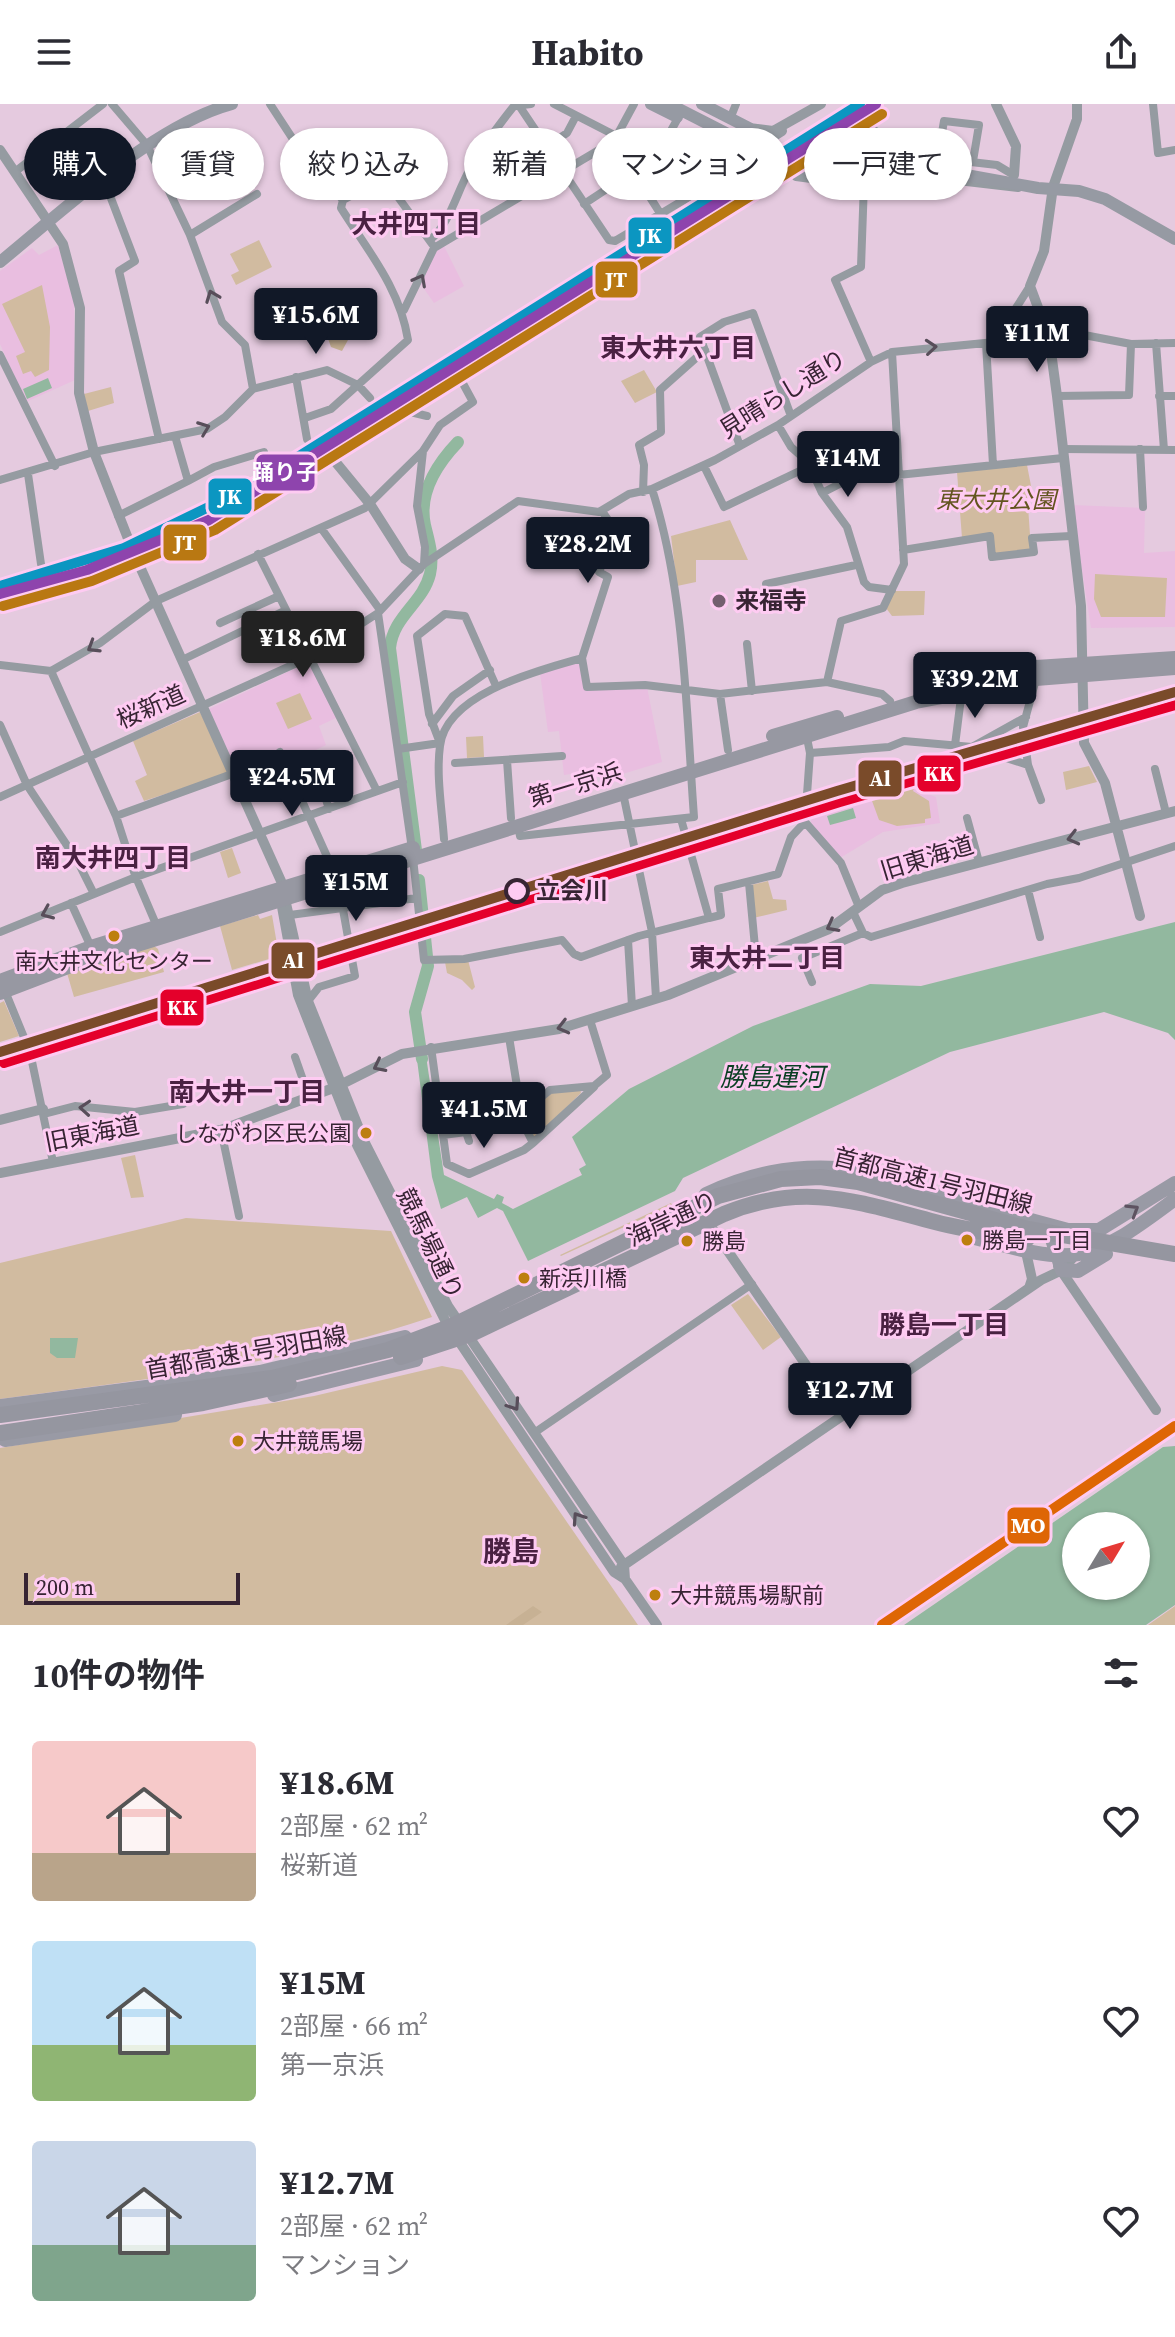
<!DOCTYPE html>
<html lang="ja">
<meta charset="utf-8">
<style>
body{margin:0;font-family:"Source Serif 4","Noto Sans JP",serif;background:#f2f2f3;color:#2b2b33;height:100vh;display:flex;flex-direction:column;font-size:30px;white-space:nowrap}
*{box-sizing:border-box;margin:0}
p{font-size:26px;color:#7c7c81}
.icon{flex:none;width:44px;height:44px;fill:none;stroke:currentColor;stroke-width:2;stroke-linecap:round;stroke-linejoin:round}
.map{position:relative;height:1521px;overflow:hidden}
.side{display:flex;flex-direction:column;background:#fff;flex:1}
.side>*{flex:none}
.top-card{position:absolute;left:24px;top:24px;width:1128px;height:72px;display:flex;gap:16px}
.needle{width:52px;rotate:52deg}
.controls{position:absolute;left:1062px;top:1408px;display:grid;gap:16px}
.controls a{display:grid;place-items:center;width:88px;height:88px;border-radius:50%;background:#fff;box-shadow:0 2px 6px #0004;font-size:40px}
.scale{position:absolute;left:24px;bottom:20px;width:216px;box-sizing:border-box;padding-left:8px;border:4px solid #372433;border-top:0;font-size:22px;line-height:28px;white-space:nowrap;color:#372433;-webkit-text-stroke:6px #fecbf2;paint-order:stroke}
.price{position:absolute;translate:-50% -68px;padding:0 18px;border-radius:8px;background:#111827;color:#fff;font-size:26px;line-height:52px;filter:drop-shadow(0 2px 4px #0008)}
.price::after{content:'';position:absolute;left:50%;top:48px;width:24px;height:18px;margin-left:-12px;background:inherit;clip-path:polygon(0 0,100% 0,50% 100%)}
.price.selected{background:#222;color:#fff}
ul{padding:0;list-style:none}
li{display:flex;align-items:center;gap:24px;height:200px;padding:0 32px}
li span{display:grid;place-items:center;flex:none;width:224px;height:160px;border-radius:8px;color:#555}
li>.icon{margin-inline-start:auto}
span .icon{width:96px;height:96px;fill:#fffc;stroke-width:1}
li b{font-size:34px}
h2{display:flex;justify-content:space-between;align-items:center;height:96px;padding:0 32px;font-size:34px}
.pill{padding:0 28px;border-radius:36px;background:#fff;box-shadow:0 2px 6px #0004;font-size:28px;line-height:72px}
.pill.selected{background:#111827;color:#fff}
header{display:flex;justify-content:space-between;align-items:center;height:104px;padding:0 32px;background:#fff;font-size:36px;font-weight:700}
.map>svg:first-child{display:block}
.built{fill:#e9bee0}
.green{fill:#d1bba0}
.forest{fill:#c7b194}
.water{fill:#92b89f;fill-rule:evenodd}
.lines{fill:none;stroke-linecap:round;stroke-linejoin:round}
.river{stroke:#92b89f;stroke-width:12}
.tertiary-tunnel{stroke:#c2a9bd;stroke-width:10;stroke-dasharray:10 5;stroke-linecap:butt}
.minor{stroke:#959ba1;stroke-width:8}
.tertiary{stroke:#959ba1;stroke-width:10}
.secondary{stroke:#969aa3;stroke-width:12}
.primary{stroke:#999aa5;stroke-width:14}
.trunk{stroke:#9798a2;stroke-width:14}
.motorway{stroke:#9596a0;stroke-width:16}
.rail-1-casing{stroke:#fecbf2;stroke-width:16}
.rail-2-casing{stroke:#fecbf2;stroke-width:16}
.rail-3-casing{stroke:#fecbf2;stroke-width:16}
.rail-4-casing{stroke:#fecbf2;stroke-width:16}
.rail-1{stroke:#0b96c1;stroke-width:10}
.rail-2{stroke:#e4002b;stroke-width:10}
.rail-3{stroke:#8e44ad;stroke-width:10}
.rail-4{stroke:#b97812;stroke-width:10}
.metro-1-casing{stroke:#fecbf2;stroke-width:16}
.metro-2-casing{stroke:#fecbf2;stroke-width:16}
.metro-1{stroke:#7a4b2a;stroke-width:10}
.metro-2{stroke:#de6605;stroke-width:10}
.oneway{stroke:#584e5a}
.oneway2{stroke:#5e5361}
.poi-dot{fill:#745e6f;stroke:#fecbf2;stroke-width:3}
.stop-dot{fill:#fecbf2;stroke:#372433;stroke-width:4}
.bus-dot{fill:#bd7f0f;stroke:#fecbf2;stroke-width:3}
.labels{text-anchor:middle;stroke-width:6;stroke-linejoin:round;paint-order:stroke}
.bus-label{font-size:22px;fill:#372433;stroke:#fecbf2;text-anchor:start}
.street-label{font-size:24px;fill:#372433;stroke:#fecbf2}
.park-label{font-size:24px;font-style:italic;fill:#635520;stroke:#fecbf2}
.poi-label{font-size:24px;font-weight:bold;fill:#372433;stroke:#fecbf2;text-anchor:start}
.stop-label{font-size:24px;font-weight:bold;fill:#372433;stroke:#fecbf2;text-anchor:start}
.neighbourhood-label{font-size:26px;font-weight:bold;fill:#4a2142;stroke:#fecbf2}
.water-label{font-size:26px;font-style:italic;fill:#0a3f23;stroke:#fecbf2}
.quarter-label{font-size:28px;font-weight:bold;fill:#4a2142;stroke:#fecbf2}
.line-badge{stroke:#fecbf2;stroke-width:3}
.badge-label{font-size:22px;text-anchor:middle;font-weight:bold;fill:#fff}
</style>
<header><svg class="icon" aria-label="menu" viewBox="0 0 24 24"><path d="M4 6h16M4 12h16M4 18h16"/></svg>Habito<svg class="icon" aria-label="share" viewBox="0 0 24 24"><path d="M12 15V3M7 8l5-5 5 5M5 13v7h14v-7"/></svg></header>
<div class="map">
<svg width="1175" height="1521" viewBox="0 0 1175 1521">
<rect width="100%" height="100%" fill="#e5cadf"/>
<!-- built -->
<path class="built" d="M58 141 74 199 75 276 26 298 0 240V167L32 144 39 151Z
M444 142 464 182 434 199 420 179 436 147Z
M1072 401 1145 404 1144 449 1175 447V523L1091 524Z
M309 558 338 613 319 622 326 641 289 659 281 645 242 682 209 605Z
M580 558 585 586 647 583 662 658 603 676 599 666 564 671 559 627 548 628 540 569Z
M924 669 919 687 936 693 940 719 883 728 840 754 811 719V704Z"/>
<!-- green -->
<path class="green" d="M259 136 272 163 236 181 231 171 239 167 230 150Z
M42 181 50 223 49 266 35 273 31 267 23 270 16 252 25 248 2 200Z
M644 266 657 288 635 299 621 277Z
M111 283 114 299 88 307 84 290Z
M1027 361 1032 387 1027 388 1031 445 995 451 993 430 962 434 957 368Z
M730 416 748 456H696V478L677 482 671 432Z
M1095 470 1167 474 1165 513H1101L1094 495Z
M894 487H925L924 511 892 512 886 504Z
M300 589 312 615 288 625 276 599Z
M200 608 229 669 144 697 135 677 147 671 133 637Z
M483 632 484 653 467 654 466 633Z
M1089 662 1097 678 1066 686 1063 668Z
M920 670 913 687 929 697 931 714 925 715V719L897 722 879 716 868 686Z
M232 744 241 769 228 774 220 748Z
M768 777 773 795 786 796 787 806 753 814 751 781Z
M258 811 260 815 272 811 279 852 232 866 220 822Z
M154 842 158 845 164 868 74 893 67 869Z
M468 856 475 883 472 886 462 876 447 869 445 858Z
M4 897 19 932 0 938V899Z
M580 985 581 989 536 1033 531 1032 528 1024 535 1016 529 1008 552 989Z
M135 1051 144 1093 131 1094 121 1054Z
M671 1099 672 1101 561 1152 560 1151Z
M186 1114 391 1127 432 1213C294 1260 144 1275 0 1295V1159Z
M748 1190 781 1233 763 1246 731 1201Z
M442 1262 462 1266 638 1521H0V1344L314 1292Z
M1175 1502V1521H1148Z"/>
<!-- forest -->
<path class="forest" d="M338 213 348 236 342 247 331 243 323 220Z
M533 1502 542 1508 523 1521H506Z"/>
<!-- water -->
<path class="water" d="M48 274 52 284 27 295 23 285Z
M853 704 856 714 830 721 827 712Z
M1175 818V936L1168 929 1104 908 950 948 683 1074 675 1087 528 1157 503 1107 497 1104 478 1114 467 1093 441 1105 432 1073 415 940 424 939 444 1071 494 1095 497 1090 504 1093 502 1099 513 1105 582 1071 579 1065 586 1061 572 1033 629 985 753 922 870 880 921 882Z
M50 1234H78L75 1254H57L50 1249Z
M1175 1342V1501L1146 1521H904L1163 1343ZM1076 1422H1136V1482H1076Z"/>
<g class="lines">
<!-- river -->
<path class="river" d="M417 754 390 544C393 512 423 499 430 470 434 452 429 438 425 421 418 389 437 360 458 338
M419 776 428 862 415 908 422 955"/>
<!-- tertiary-tunnel -->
<path class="tertiary-tunnel" d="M127 432 137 456"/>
<!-- minor -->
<path class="minor" d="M112 0 147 41 190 131 222 218 245 241 253 285
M270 0 302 49 343 96 341 104C368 147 400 184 408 236L331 305 305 314
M518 0 609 136 615 137 704 84 736 61 746 49
M554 0 698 74 704 84
M1153 0 1158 49 1175 46
M730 15 736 0
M860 16 910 51
M546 43 567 29 576 12
M938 52 944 17 979 21 973 57
M807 66 825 55 852 57 910 51 997 61 1012 70
M16 67 103 0
M634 68 660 109
M796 73 841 79 941 75 1018 84
M104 76 135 157 119 167 159 335
M864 79 861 163 835 176 871 258
M343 96 377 78 390 82 432 140
M584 100 657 52 678 14
M190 131 257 90
M430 136C450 120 457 87 470 65 483 42 498 22 514 2L531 0
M404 206 434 144 614 37 634 0
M1011 236 1016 204 1030 182
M986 239 993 361
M1156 239 1164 346
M0 251 55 362
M296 273 307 335
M1057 292 1129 291 1131 240
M1159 292H1175
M402 306 427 312
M778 321 791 343 808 358 822 389 847 423 864 478 869 483 892 486
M740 342 700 233 724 218 753 209 791 312
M1063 345 1175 346
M1140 345 1143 403
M704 362 724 403 810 362
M28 370 41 460
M898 371 1063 354
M0 376 94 348 207 325 225 313 253 285 327 266 358 281 370 294
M188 377 214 363 264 348
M643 388 644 361 639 341 661 328 660 286 705 246
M822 389 857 371
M602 407 615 426 599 468 608 473 582 554 587 583 645 581 720 590 827 578 882 590 890 597
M118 412 188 377 175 332
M321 424 380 506
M903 446 990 432 992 453 1034 448 1032 434 1071 432
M258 450 377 687
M424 460 425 443 417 402 423 347 440 321 473 298 460 274 434 290
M766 480 856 461
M378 509 412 745 424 856 464 855 562 836 574 850 581 853 639 832 709 814 681 715
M220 519 279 492
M747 540 752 587
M182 556 286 506
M0 561 51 567 100 539 156 497 365 404 423 347
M51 567 116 712 135 771 158 825
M1036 575 1023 623 1028 661 1041 696
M827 578 841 517 883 504 904 460 892 248
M720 590 728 646
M432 620 453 592 490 566
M0 621 27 681 78 758 94 790
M806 629 810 649 805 718 841 759 859 803
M955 641 962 586
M972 643 1028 661
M398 645 440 639 429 610 417 532 445 510 465 512 496 582
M280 648 334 768
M810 649 889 643 904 637 972 643 1026 613
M312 651 329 705
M507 656 511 714
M455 659 562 652
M1155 665 1166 709
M623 689 652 828 656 894
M0 693 310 553 378 509 424 460 518 397 599 408 629 390 652 385 715 356 778 321 871 258 892 248 1079 230 1131 240 1175 239
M116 712 232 670
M967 714 979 758
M518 722 520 732 694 713C686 605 685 489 652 385
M444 735C442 706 436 671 440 642 446 589 540 566 582 554
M749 779 756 854
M1028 786 1040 833
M71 799 91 843
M853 808 863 829 871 833 1047 780 1079 774 1175 742
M290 811 417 794
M709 814 721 811 718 785 778 770 791 733 805 718
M0 828 136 773 403 678
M628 836 632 902
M812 878 802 854 863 829
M5 887 30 948 53 1058
M308 897 319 883 355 872 338 778
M431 943 447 1060 469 1070 524 1046 533 1039 523 1019 509 933
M295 953 309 993
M522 1009 550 986 594 982 607 971 590 916
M44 1010 75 1002 135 1008 183 1000
M221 1026 239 1112
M443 1031 466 1028 469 1037
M533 1039 594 983
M534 1329 752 1180"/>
<!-- tertiary -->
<path class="tertiary" d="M996 0 1016 42 1014 71
M1077 0V15L1053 83 1044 147 1030 182 1049 233 1057 292 1081 502 1084 639 1105 679 1140 812
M749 24 773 27 821 0
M0 46 63 140 80 204 79 289 94 348 127 432
M752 46 782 27
M329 350 370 400 405 455 419 465
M137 456 281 777 308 897 364 1037 448 1202 624 1461 625 1475
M281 797 298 891 357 1041 446 1218 614 1468 625 1475 657 1521
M0 958 30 948
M0 1016 43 1005
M0 1069 221 1026 336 983 402 950 559 925 668 891 829 825 882 786 902 779 1175 707
M710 1121 841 1312
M1026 1148 1032 1175 1029 1184
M1058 1162 1156 1306
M621 1463 1041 1176 1062 1166 1078 1148"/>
<!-- secondary -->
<path class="secondary" d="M651 0 677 13
M669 0 775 54 810 67 843 71 944 67 1038 84 1079 87 1105 95 1175 135
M702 0 749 24 752 35 745 44
M0 158C64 106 154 21 232 0"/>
<!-- primary -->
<path class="primary" d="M706 1090C749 1070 790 1061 838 1064L1068 1126H1099L1175 1079
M1042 1124 1049 1126 1062 1166 1078 1167 1106 1150
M967 1132C1076 1161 1083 1164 1175 1095
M274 1291 416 1256
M0 1302 260 1268 405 1233
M5 1336 175 1311"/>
<!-- trunk -->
<path class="trunk" d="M965 576 1036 563 1175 554
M773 632 837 613
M0 877 91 843 413 744
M0 889 76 860 916 598 1036 575 1175 564"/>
<!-- motorway -->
<path class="motorway" d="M401 1253 471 1230 724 1110C804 1077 857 1098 935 1118 966 1126 996 1130 1027 1135
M0 1311 272 1274 388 1246 452 1222 718 1092 781 1075 820 1073 858 1078 1028 1125 1175 1150
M0 1329 203 1299 289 1280"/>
<!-- rail-1 casing -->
<g class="rail-1-casing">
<path id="rail-1" d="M0 482 124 444 250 383 860 0"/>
</g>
<!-- rail-2 casing -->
<g class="rail-2-casing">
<path id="rail-2" d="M4 959 840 698 1175 601"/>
</g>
<!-- rail-3 casing -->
<g class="rail-3-casing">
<path id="rail-3" d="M0 490 87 466 209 416 876 0"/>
</g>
<!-- rail-4 casing -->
<g class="rail-4-casing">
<path id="rail-4" d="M3 502 92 477 215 426 882 10"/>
</g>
<!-- rail-1 -->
<use href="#rail-1" class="rail-1"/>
<!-- rail-2 -->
<use href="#rail-2" class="rail-2"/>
<!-- rail-3 -->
<use href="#rail-3" class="rail-3"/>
<!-- rail-4 -->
<use href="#rail-4" class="rail-4"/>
<!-- metro-1 casing -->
<g class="metro-1-casing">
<path id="metro-1" d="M0 948 837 687 1175 588"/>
</g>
<!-- metro-2 casing -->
<g class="metro-2-casing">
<path id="metro-2" d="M882 1521 1175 1322"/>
</g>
<!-- metro-1 -->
<use href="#metro-1" class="metro-1"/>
<!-- metro-2 -->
<use href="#metro-2" class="metro-2"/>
</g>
<!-- one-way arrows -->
<defs><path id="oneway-chevron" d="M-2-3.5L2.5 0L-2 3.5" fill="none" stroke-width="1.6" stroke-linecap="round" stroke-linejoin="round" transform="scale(2)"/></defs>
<g class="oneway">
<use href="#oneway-chevron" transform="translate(420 176) rotate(-62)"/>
<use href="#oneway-chevron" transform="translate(212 192) rotate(-111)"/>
<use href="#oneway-chevron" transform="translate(931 243) rotate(-5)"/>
<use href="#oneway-chevron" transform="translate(204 324) rotate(-21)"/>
<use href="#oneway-chevron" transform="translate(93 543) rotate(148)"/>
<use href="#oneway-chevron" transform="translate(1073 734) rotate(166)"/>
<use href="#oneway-chevron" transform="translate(47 809) rotate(157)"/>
<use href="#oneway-chevron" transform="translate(832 822) rotate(152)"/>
<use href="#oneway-chevron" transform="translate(563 923) rotate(166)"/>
<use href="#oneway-chevron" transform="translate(379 962) rotate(153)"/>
<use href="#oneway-chevron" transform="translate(85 1004) rotate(-176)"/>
<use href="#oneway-chevron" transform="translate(514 1301) rotate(56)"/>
<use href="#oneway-chevron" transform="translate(578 1414) rotate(-124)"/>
</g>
<use class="oneway2" href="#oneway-chevron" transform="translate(1133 1106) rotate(-32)"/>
<!-- markers -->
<circle class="poi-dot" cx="719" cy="497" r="8"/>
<circle class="stop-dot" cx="517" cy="787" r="11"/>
<g class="bus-dot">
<circle cx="114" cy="832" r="7"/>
<circle cx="366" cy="1029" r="7"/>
<circle cx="967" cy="1136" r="7"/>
<circle cx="687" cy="1137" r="7"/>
<circle cx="524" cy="1174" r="7"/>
<circle cx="238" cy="1337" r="7"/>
<circle cx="655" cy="1491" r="7"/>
</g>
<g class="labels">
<!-- bus labels -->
<g class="bus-label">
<text x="114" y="865" text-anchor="middle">南大井文化センター</text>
<text x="351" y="1037" text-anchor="end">しながわ区民公園</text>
<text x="982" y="1144">勝島一丁目</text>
<text x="702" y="1145">勝島</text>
<text x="539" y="1182">新浜川橋</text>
<text x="253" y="1345">大井競馬場</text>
<text x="670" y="1499">大井競馬場駅前</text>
</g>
<!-- street labels -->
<g class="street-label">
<text transform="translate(783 290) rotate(-32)" y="8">見晴らし通り</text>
<text transform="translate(151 603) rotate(-24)" y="8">桜新道</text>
<text transform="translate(575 681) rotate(-17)" y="8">第一京浜</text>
<text transform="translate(927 754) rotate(-17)" y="8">旧東海道</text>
<text transform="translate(92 1030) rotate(-11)" y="8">旧東海道</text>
<text transform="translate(933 1077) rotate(14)" y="8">首都高速1号羽田線</text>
<text transform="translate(672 1115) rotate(-25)" y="8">海岸通り</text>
<text transform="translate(430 1140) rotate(64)" y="8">競馬場通り</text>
<text transform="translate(246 1249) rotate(-10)" y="8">首都高速1号羽田線</text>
</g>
<!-- park labels -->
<g class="park-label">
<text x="996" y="404">東大井公園</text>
</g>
<!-- poi labels -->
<g class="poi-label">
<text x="735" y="505">来福寺</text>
</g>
<!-- stop labels -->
<g class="stop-label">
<text x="536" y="795">立会川</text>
</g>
<!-- neighbourhood labels -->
<g class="neighbourhood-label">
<text x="416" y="129">大井四丁目</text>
<text x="678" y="253">東大井六丁目</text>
<text x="113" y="763">南大井四丁目</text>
<text x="767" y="863">東大井二丁目</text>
<text x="247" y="997">南大井一丁目</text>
<text x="944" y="1230">勝島一丁目</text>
</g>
<!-- water labels -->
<g class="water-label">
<text x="772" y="982">勝島運河</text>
</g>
<!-- quarter labels -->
<g class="quarter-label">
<text x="511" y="1457">勝島</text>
</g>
</g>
<g class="line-badge">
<rect x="627" y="112" width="46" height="39" rx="8" fill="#0b96c1"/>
<rect x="594" y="156" width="45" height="39" rx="8" fill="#b97812"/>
<rect x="255" y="349" width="61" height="39" rx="8" fill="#8e44ad"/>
<rect x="207" y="373" width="46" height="39" rx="8" fill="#0b96c1"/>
<rect x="162" y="419" width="46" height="39" rx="8" fill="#b97812"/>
<rect x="916" y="650" width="46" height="39" rx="8" fill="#e4002b"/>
<rect x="857" y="655" width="46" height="39" rx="8" fill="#7a4b2a"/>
<rect x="270" y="837" width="46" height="39" rx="8" fill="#7a4b2a"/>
<rect x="159" y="884" width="46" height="39" rx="8" fill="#e4002b"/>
<rect x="1006" y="1402" width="45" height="39" rx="8" fill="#de6605"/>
</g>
<g class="badge-label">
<text x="650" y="139">JK</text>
<text x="616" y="183">JT</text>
<text x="285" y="376">踊り子</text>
<text x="230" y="400">JK</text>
<text x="185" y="446">JT</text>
<text x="939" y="677">KK</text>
<text x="880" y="682">Al</text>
<text x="293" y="864">Al</text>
<text x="182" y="911">KK</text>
<text x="1028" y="1429">MO</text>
</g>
</svg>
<div class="controls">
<a><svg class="needle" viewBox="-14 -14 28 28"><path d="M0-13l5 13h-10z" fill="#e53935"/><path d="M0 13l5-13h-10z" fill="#7c7c81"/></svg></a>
</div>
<div class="scale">200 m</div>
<b class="price" style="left:316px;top:252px">¥15.6M</b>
<b class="price" style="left:1037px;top:270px">¥11M</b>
<b class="price" style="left:848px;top:395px">¥14M</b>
<b class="price" style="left:588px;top:481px">¥28.2M</b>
<b class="price selected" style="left:303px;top:575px">¥18.6M</b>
<b class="price" style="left:975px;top:616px">¥39.2M</b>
<b class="price" style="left:292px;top:714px">¥24.5M</b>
<b class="price" style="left:356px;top:819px">¥15M</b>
<b class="price" style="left:484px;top:1046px">¥41.5M</b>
<b class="price" style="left:850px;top:1327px">¥12.7M</b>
<div class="top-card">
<a class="pill selected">購入</a>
<a class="pill">賃貸</a>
<a class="pill">絞り込み</a>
<a class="pill">新着</a>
<a class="pill">マンション</a>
<a class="pill">一戸建て</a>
</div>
</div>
<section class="side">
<h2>10件の物件<svg class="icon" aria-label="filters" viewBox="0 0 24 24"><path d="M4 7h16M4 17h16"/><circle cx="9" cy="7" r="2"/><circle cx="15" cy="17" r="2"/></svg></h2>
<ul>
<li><span style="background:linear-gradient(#f6c9c9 70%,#b9a48a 0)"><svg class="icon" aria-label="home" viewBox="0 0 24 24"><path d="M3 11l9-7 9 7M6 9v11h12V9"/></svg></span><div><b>¥18.6M</b><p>2部屋 · 62 m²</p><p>桜新道</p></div><svg class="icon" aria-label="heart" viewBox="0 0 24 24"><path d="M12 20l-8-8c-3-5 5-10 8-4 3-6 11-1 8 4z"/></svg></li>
<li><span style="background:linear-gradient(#bfe0f5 65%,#8fb573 0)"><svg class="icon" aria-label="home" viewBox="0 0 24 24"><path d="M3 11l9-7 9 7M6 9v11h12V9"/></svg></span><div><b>¥15M</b><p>2部屋 · 66 m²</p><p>第一京浜</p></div><svg class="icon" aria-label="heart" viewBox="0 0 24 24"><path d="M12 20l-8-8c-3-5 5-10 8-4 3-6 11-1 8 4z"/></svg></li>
<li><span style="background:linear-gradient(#c9d6e8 65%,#7fa58c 0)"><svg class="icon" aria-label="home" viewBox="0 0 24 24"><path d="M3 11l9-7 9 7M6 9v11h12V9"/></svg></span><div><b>¥12.7M</b><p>2部屋 · 62 m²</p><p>マンション</p></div><svg class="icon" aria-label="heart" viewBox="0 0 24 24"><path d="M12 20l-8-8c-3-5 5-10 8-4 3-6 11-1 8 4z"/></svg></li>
</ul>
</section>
